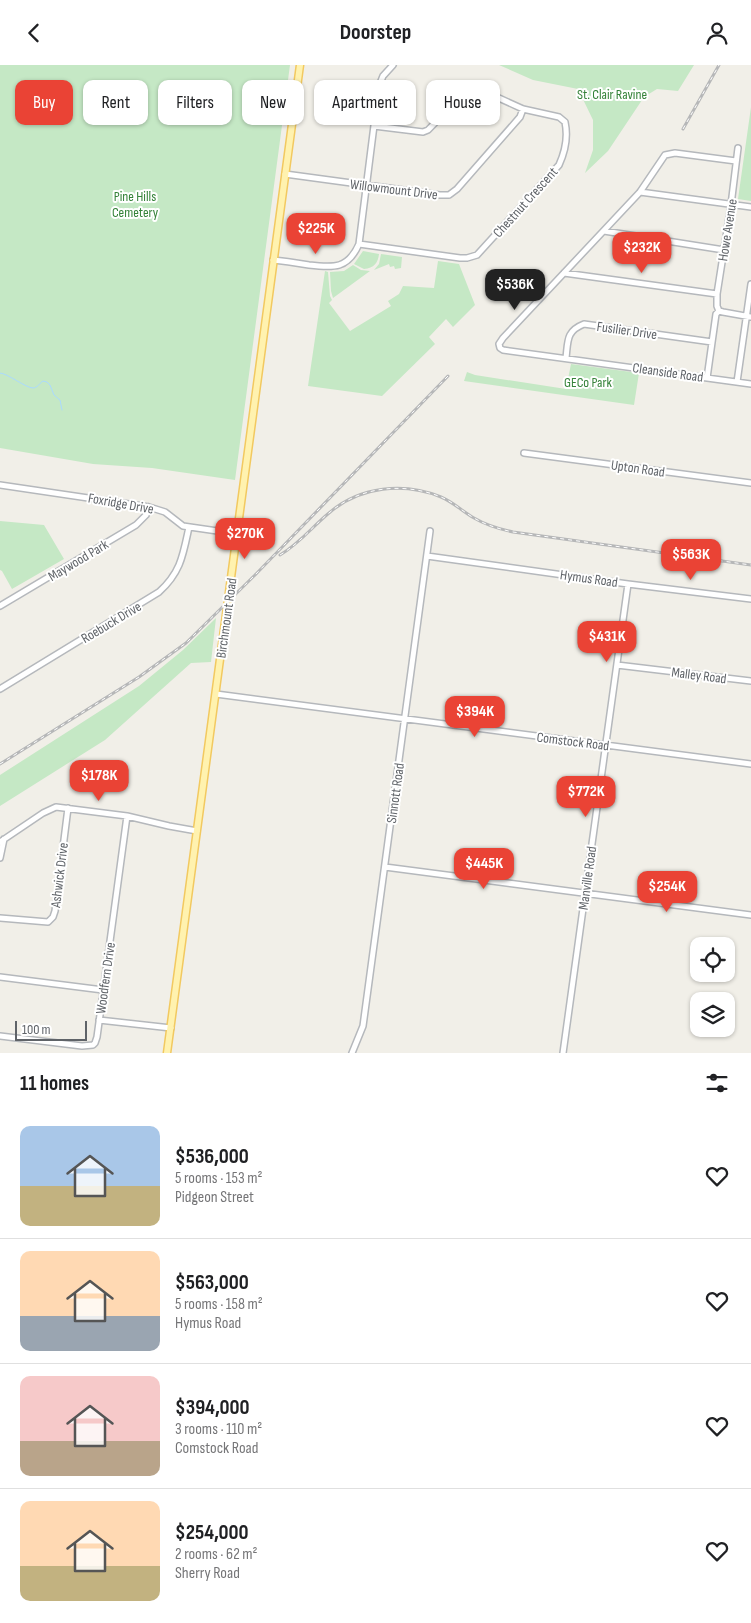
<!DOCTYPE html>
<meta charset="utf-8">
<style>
body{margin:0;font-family:"Sofia Sans Condensed",sans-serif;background:#f6f6f6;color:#202124;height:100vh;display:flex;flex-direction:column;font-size:19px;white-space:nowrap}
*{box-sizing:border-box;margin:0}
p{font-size:16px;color:#757577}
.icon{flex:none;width:28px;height:28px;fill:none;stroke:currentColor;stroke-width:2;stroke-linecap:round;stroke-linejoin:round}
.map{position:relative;height:988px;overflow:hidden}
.details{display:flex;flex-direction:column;background:#fff;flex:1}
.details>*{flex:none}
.banner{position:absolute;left:15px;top:15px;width:500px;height:45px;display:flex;gap:10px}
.controls{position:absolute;left:690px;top:872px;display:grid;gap:10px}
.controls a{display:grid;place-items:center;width:45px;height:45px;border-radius:10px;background:#fff;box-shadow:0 1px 4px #0004;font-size:25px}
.scale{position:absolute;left:15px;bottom:12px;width:72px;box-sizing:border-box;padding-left:5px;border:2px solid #5f6368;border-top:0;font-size:14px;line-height:18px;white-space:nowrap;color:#5f6368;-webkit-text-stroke:4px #fff;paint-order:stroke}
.price{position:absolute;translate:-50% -42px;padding:0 11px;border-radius:10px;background:#ea4335;color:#fff;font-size:16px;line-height:32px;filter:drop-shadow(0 1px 2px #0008)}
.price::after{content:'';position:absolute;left:50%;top:30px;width:15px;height:11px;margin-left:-8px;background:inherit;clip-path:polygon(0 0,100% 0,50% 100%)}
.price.active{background:#222;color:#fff}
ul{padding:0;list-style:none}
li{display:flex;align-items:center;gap:15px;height:125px;padding:0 20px}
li+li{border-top:1px solid #e0e0e0}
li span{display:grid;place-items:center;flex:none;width:140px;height:100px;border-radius:10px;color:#555}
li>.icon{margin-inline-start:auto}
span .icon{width:60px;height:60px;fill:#fffc;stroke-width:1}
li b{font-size:21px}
h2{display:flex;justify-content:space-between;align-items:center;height:60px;padding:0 20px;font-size:21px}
.chip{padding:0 18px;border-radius:10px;background:#fff;box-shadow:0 1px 4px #0004;font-size:18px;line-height:45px}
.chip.active{background:#ea4335;color:#fff}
header{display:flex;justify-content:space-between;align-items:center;height:65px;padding:0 20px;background:#fff;font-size:22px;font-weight:700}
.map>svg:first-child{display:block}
.green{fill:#c5e8c5}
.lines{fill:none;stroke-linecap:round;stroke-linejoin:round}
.stream{stroke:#aadaff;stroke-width:1}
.minor-casing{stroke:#b5b8bc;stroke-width:8}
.major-casing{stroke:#f2c960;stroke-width:9}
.minor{stroke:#fff;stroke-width:5}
.major{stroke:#fff2af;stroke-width:6}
.rail-casing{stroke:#b6b7b8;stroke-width:3}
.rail{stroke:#fff;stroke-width:1;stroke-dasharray:4;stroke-linecap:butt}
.labels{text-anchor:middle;stroke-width:4;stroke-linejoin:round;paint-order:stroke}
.park-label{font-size:14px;fill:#348238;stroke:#fff}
.street-label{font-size:14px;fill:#5f6368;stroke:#fff}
</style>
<header><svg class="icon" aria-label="back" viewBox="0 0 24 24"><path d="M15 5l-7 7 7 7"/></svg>Doorstep<svg class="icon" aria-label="person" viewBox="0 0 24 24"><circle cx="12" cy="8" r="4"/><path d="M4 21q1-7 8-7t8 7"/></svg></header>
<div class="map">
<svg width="751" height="988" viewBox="0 0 751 988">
<rect width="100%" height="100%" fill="#f1efe8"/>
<!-- green -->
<path class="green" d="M0 0H290L235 415 152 403 93 399 0 383Z
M499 0H694L678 26 657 24 644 32 608 86 585 108 593 85V55L578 24 533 15Z
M751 42V136L738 134Z
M363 186 379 189C378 198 374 203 364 204L354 199Z
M381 189 402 192 401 203 395 204 394 201 390 202 389 199 374 205 379 199Z
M438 196 459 199 475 240 453 262 446 254 429 272 435 279 382 331 308 321 325 206 328 207 330 231 332 235 329 238 350 266 391 241 388 236 399 229 403 221 434 223Z
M353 200 361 205 370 206 333 233 331 226 330 207 344 206Z
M571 299 639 308 634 340 464 316 467 307 475 310 566 324Z
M0 456 44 460 64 494 12 524 2 506 0 505Z
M216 553 211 597 191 598 105 675 0 741V710L139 621 183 585Z"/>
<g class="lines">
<!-- stream -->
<path class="stream" d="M0 308C7 308 26 323 33 323 37 323 40 318 43 316L47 317 50 320 54 330 60 335 62 345"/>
<!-- minor casing -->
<g class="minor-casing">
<path id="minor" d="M738 83 731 140 717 229V241L719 246 723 247 751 252
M736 96 675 88 665 90 640 127 503 273 499 279 500 283 503 285 751 319
M285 109 440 130H449L457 124 520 52 523 44
M640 127 751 142
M604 166 724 185
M359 179 460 193H467L477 190 559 100C565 87 568 71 565 57L559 52 523 44 479 24C473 23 469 24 464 28L428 65 423 67 374 61
M273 195C285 196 297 198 309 200 334 203 348 204 359 179L379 21 383 11 393 0
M564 208 717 229
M566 293C568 276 566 266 584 259L712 277
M707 313 716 249 719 246
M737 317 751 219
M524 388 751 418
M0 420 149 442 165 447 183 461 238 469
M427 491 628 519 751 534
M0 541 136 460 146 450 149 442
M617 600 751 616
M0 624 159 527C181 507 183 490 189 462
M216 629 751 699
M0 777 43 748 56 742 127 751 169 761 197 766
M0 793 4 774
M385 802 751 850
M0 853 48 857 53 852 55 846 68 743
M0 912 103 925
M99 955 171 963
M0 971 82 981 93 980 95 978 97 972 127 751
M352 988 363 961 430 466
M563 988 628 519"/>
</g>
<!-- major casing -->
<g class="major-casing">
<path id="major" d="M167 988 300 0"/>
</g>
<!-- minor -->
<use href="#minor" class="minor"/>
<!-- major -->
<use href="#major" class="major"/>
<!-- rail casing -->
<g class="rail-casing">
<path id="rail" d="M683 64 719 0
M280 490C300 478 312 462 329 448 360 421 404 417 441 432 453 437 462 446 474 453 486 460 499 464 513 467L751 500
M0 699 139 612 186 578 255 510 448 311"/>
</g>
<!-- rail -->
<use href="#rail" class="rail"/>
</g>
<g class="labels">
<!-- park labels -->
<g class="park-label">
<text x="612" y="34">St. Clair Ravine</text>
<text x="135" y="136">Pine Hills<tspan x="135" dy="16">Cemetery</tspan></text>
<text x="588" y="322">GECo Park</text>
</g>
<!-- street labels -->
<g class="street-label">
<text transform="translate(394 124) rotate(7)" y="5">Willowmount Drive</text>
<text transform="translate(525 137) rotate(-48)" y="5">Chestnut Crescent</text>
<text transform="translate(727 165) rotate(-81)" y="5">Howe Avenue</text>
<text transform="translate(627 265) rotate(8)" y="5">Fusilier Drive</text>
<text transform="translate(668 307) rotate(8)" y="5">Cleanside Road</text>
<text transform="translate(638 403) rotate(8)" y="5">Upton Road</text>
<text transform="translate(121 438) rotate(10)" y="5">Foxridge Drive</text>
<text transform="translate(78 495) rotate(-31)" y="5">Maywood Park</text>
<text transform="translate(589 513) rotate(8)" y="5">Hymus Road</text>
<text transform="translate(226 553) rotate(-82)" y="5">Birchmount Road</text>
<text transform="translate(111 557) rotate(-31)" y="5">Roebuck Drive</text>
<text transform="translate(699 610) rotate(7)" y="5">Malley Road</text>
<text transform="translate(573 676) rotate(7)" y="5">Comstock Road</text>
<text transform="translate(395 728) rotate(-82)" y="5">Sinnott Road</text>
<text transform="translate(59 810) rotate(-83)" y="5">Ashwick Drive</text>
<text transform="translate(587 813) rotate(-82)" y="5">Manville Road</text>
<text transform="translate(105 913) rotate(-82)" y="5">Woodfern Drive</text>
</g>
</g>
</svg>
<div class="controls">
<a><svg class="icon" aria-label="locate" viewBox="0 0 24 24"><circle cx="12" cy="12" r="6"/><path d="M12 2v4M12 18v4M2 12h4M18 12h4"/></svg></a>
<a><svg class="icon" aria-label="layers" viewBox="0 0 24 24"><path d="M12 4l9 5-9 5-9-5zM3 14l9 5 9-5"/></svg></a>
</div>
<div class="scale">100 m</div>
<b class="price" style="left:316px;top:190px">$225K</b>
<b class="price" style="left:642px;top:209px">$232K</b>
<b class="price active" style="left:515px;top:246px">$536K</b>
<b class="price" style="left:245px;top:495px">$270K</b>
<b class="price" style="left:691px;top:516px">$563K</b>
<b class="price" style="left:607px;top:598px">$431K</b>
<b class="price" style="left:475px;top:673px">$394K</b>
<b class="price" style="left:99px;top:737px">$178K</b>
<b class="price" style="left:586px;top:753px">$772K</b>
<b class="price" style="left:484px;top:825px">$445K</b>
<b class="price" style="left:667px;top:848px">$254K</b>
<div class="banner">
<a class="chip active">Buy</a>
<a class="chip">Rent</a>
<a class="chip">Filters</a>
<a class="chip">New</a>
<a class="chip">Apartment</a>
<a class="chip">House</a>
</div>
</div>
<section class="details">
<h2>11 homes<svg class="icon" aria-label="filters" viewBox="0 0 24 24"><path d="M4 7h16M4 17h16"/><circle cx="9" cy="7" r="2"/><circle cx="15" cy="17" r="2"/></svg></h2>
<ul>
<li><span style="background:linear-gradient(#a9c7e8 60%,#c2b280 0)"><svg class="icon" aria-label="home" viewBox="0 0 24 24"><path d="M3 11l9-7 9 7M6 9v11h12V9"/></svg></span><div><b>$536,000</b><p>5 rooms · 153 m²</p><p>Pidgeon Street</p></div><svg class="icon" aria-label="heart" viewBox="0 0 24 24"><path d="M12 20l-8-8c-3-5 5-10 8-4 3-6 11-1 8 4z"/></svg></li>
<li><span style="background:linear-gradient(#ffd9b3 65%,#9aa5b1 0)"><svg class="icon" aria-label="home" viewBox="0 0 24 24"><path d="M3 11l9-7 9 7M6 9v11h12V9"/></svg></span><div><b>$563,000</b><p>5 rooms · 158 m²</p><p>Hymus Road</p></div><svg class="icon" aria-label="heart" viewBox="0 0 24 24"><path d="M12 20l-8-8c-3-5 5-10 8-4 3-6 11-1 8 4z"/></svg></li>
<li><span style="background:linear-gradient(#f6c9c9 65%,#b9a48a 0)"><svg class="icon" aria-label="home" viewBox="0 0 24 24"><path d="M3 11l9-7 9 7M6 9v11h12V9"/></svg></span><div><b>$394,000</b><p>3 rooms · 110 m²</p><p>Comstock Road</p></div><svg class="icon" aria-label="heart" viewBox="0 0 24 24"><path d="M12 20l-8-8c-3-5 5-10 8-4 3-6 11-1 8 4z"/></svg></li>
<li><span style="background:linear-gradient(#ffd9b3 65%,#c2b280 0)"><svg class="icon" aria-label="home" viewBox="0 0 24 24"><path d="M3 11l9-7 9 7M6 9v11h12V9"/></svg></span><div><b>$254,000</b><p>2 rooms · 62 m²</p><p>Sherry Road</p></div><svg class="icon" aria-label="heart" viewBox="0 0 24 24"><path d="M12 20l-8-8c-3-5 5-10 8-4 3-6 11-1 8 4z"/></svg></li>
</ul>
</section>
